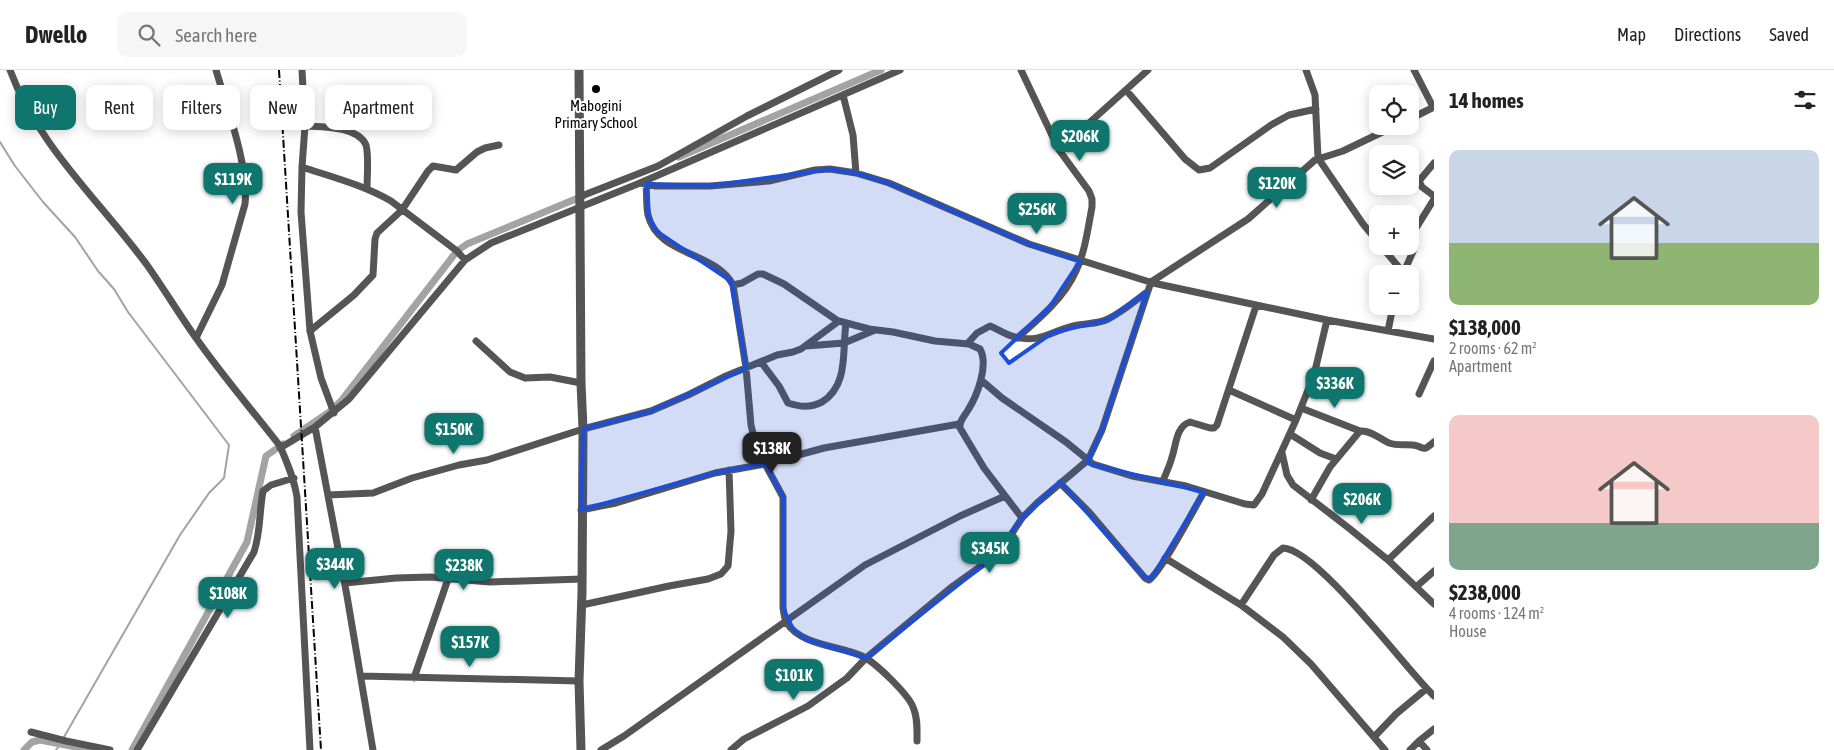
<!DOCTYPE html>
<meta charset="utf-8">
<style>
body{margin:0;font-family:"Asap Condensed",sans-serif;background:#f6f6f6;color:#222;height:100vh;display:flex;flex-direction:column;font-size:19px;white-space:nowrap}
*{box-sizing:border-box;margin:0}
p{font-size:16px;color:#767676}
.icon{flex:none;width:28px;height:28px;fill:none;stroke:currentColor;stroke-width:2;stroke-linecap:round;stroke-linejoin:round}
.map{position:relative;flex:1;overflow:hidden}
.side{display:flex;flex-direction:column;background:#fff;width:400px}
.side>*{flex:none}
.banner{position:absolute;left:15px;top:15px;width:475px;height:45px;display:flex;gap:10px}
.controls{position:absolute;left:1369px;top:15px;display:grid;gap:10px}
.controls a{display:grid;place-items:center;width:50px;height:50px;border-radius:10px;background:#fff;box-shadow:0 2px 12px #0003;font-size:25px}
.price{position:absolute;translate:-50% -42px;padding:0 11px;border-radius:10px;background:#0f766e;color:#fff;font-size:16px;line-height:32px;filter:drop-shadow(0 1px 2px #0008)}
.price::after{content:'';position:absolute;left:50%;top:30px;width:15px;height:11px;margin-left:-8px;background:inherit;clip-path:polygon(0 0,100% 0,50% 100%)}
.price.active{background:#222;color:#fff}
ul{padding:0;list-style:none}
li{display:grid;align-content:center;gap:10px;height:265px;padding:0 15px}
li span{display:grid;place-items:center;height:155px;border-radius:10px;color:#555}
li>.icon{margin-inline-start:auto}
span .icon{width:90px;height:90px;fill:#fffc;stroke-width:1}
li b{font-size:21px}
h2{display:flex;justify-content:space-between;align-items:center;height:60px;padding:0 15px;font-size:21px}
.chip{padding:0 18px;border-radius:10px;background:#fff;box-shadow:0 2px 12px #0003;font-size:18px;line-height:45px}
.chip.active{background:#0f766e;color:#fff}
header{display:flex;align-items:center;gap:30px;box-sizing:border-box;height:70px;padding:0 25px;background:#fff;border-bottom:1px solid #e0e0e0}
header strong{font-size:24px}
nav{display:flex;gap:28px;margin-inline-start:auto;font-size:18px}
.search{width:350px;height:45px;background:#f6f6f6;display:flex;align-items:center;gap:12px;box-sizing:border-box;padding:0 18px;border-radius:10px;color:#767676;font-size:19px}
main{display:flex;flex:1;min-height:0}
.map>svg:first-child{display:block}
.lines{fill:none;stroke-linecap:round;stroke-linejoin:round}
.stream{stroke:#a3a3a3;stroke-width:2}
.canal{stroke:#a3a3a3;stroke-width:7}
.minor{stroke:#555;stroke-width:7}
.tertiary{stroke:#555;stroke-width:9}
.rail{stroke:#000;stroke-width:2;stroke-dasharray:8 2.5 1 2.5;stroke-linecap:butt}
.marked{fill:#1d4ed8;fill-opacity:0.2;stroke:#1d4ed8;stroke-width:4;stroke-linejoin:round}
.poi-dot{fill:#000;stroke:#fff;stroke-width:2}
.labels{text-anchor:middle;stroke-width:4;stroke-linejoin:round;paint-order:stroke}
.poi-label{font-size:15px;fill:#000;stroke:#fff}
</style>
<header>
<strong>Dwello</strong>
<div class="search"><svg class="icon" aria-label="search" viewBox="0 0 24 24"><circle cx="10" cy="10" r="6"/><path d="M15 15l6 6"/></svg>Search here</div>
<nav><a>Map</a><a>Directions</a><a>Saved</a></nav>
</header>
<main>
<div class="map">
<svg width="1434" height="680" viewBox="0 0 1434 680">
<rect width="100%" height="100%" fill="#fff"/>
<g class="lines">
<!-- stream -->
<path class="stream" d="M0 72 15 96 43 132 75 167 98 201 114 219 128 242 229 375 224 408 209 423 180 465 64 667
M56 680 62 672"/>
<!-- canal -->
<path class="canal" d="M679 87 881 0
M294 366 328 343 342 330 457 181 467 174 583 126
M24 680 32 672 40 670 91 680
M132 680 247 472 266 386 283 374"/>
<!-- minor -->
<path class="minor" d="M10 0C38 76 100 131 147 195 164 219 179 244 196 268 222 305 252 340 280 376 287 393 294 408 297 427L310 680
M302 0 305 56 302 97 301 142 310 261 321 308 334 343
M1306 0 1315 25 1318 88 1363 154 1378 172
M1414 0 1433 37
M1126 20 1185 89 1199 100 1210 98 1271 55 1289 45 1316 39
M843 25 853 65 856 103
M1410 49 1434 37
M305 56C322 57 358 56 366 75 369 85 367 107 367 119
M1059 80 1148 0
M1434 93 1419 111 1422 117 1434 126
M302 97C332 107 363 115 391 131L457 181 465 190
M640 113 656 116H710L769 111 815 100 830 99 856 103 889 113 1029 174 1153 213 1327 250 1434 269
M646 114C647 124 646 136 648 145 658 186 715 181 733 215L746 298 751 355 755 372 765 394 783 427V538C784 542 784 549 787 553 800 575 840 576 862 586 875 592 908 624 913 637 918 648 917 660 917 671
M579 127 658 96 747 46 839 0
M1381 176 1403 202
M1403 204 1415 177 1413 163 1434 129
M733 215 742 213 758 204H763L784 214 838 251
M310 261 354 225 373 205 375 169 377 163 402 140 428 101 433 96 456 100 477 82 485 78 499 75
M1388 261 1393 236
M196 268 222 215 245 134C249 96 227 38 216 0
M1017 268C1039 249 1064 228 1076 201 1085 182 1088 158 1092 137V129L1089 121 1059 80 1021 0
M476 271 510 302 525 308 550 307 581 313
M967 274 977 263 990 256C998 259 1006 265 1015 267 1042 274 1053 259 1078 255 1089 253 1098 254 1108 249 1122 242 1135 231 1147 222
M806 276 844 273 875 260
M761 292 779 316 788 333C800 337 810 338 822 332 849 315 842 281 846 253
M981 310 1002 328 1066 372 1093 394 1132 406 1186 416 1245 434 1254 435 1262 424 1296 350 1314 305 1327 250
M1229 320 1296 350
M1419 324 1434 291
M1301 338 1360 361
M315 357 347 526 373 680
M1290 364 1320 383 1336 389
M280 378 315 357 349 329 465 190 491 173 640 113 900 0
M1282 383 1287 405 1293 415 1350 459 1388 490 1434 534
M1163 411C1166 403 1170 395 1172 387 1176 376 1176 356 1190 352L1210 358H1214L1217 355 1256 236
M1060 413 1089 442 1145 508 1149 510C1161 502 1194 439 1204 422
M328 425 373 423 412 408 459 395 487 390 583 359 651 341 688 325 726 306 777 285 793 282 801 279 839 251 869 259 893 262 935 271 969 274 980 279C989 295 977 326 968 340 964 347 959 351 960 358L984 398 1022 448
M1311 430 1330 397 1360 361C1371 360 1380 369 1389 373 1398 376 1405 374 1413 375 1426 377 1421 383 1434 372
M581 440 616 433 715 403 765 394 824 378 959 354
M1165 488 1241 535 1283 567 1311 594 1385 680
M1388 490 1434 446
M345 513 396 508 430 507 490 512 582 509
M1416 517 1434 501
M582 535 669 516 708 509 721 504 728 496 731 461 729 400
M1241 535 1274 485 1283 478C1317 479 1406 599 1434 626
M361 606 579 611
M414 608 448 509
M31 662 66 671 110 680
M1374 667 1396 644 1426 619
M1419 671 1427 680
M137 680 254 482C261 460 259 443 263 421L271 415 294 408
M601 680 624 666 865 495 960 446 1005 426
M731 680 744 669 808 636 847 608 866 588 925 539 953 516 992 488 1005 474 1022 448 1037 433 1088 390 1102 360 1151 212 1248 149 1315 90 1343 81 1395 56
M1410 680 1419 671 1434 659"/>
<!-- tertiary -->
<path class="tertiary" d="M579 0 581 313 583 359 582 522 579 611 581 680"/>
<!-- rail -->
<path class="rail" d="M279 0 321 680"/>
</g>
<!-- marked area -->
<path class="marked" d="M830 99 856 103 889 113 1029 174 1080 191 1049 238 1001 283 1009 293 1052 263 1109 249 1147 222 1102 360 1087 393 1204 422 1151 509 1145 508 1060 412 1022 448 992 488 866 588 805 569 793 559 783 538V427L765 394 715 403 581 440 583 359 651 341 746 298 731 211 656 161 648 146 646 114 710 116Z"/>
<!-- markers -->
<circle class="poi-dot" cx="596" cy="19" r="5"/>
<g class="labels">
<!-- poi labels -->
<g class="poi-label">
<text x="596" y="41">Mabogini<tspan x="596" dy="17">Primary School</tspan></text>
</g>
</g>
</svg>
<div class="controls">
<a><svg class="icon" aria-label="locate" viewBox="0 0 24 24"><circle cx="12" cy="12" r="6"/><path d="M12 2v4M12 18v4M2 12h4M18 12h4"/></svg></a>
<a><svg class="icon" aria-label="layers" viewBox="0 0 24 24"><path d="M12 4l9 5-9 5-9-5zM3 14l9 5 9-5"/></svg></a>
<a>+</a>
<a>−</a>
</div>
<b class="price" style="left:1080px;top:92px">$206K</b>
<b class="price" style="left:233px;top:135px">$119K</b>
<b class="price" style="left:1277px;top:139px">$120K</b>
<b class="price" style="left:1037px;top:165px">$256K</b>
<b class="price" style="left:1335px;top:339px">$336K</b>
<b class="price" style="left:454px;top:385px">$150K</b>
<b class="price active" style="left:772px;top:404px">$138K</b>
<b class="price" style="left:1362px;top:455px">$206K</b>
<b class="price" style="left:990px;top:504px">$345K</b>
<b class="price" style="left:335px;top:520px">$344K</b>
<b class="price" style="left:464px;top:521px">$238K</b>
<b class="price" style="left:228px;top:549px">$108K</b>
<b class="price" style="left:470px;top:598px">$157K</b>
<b class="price" style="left:794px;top:631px">$101K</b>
<div class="banner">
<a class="chip active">Buy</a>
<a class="chip">Rent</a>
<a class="chip">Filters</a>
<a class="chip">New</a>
<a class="chip">Apartment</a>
</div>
</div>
<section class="side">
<h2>14 homes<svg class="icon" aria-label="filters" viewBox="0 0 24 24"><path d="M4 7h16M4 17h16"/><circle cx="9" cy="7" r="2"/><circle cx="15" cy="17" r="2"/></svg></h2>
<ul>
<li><span style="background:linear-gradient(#c9d6e8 60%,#8fb573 0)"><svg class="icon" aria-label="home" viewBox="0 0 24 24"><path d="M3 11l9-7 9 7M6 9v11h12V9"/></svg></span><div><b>$138,000</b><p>2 rooms · 62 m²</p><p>Apartment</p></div></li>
<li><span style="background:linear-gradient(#f6c9c9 70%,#7fa58c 0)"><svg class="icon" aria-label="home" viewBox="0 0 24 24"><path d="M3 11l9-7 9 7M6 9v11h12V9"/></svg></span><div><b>$238,000</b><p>4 rooms · 124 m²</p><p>House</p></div></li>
</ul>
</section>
</main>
